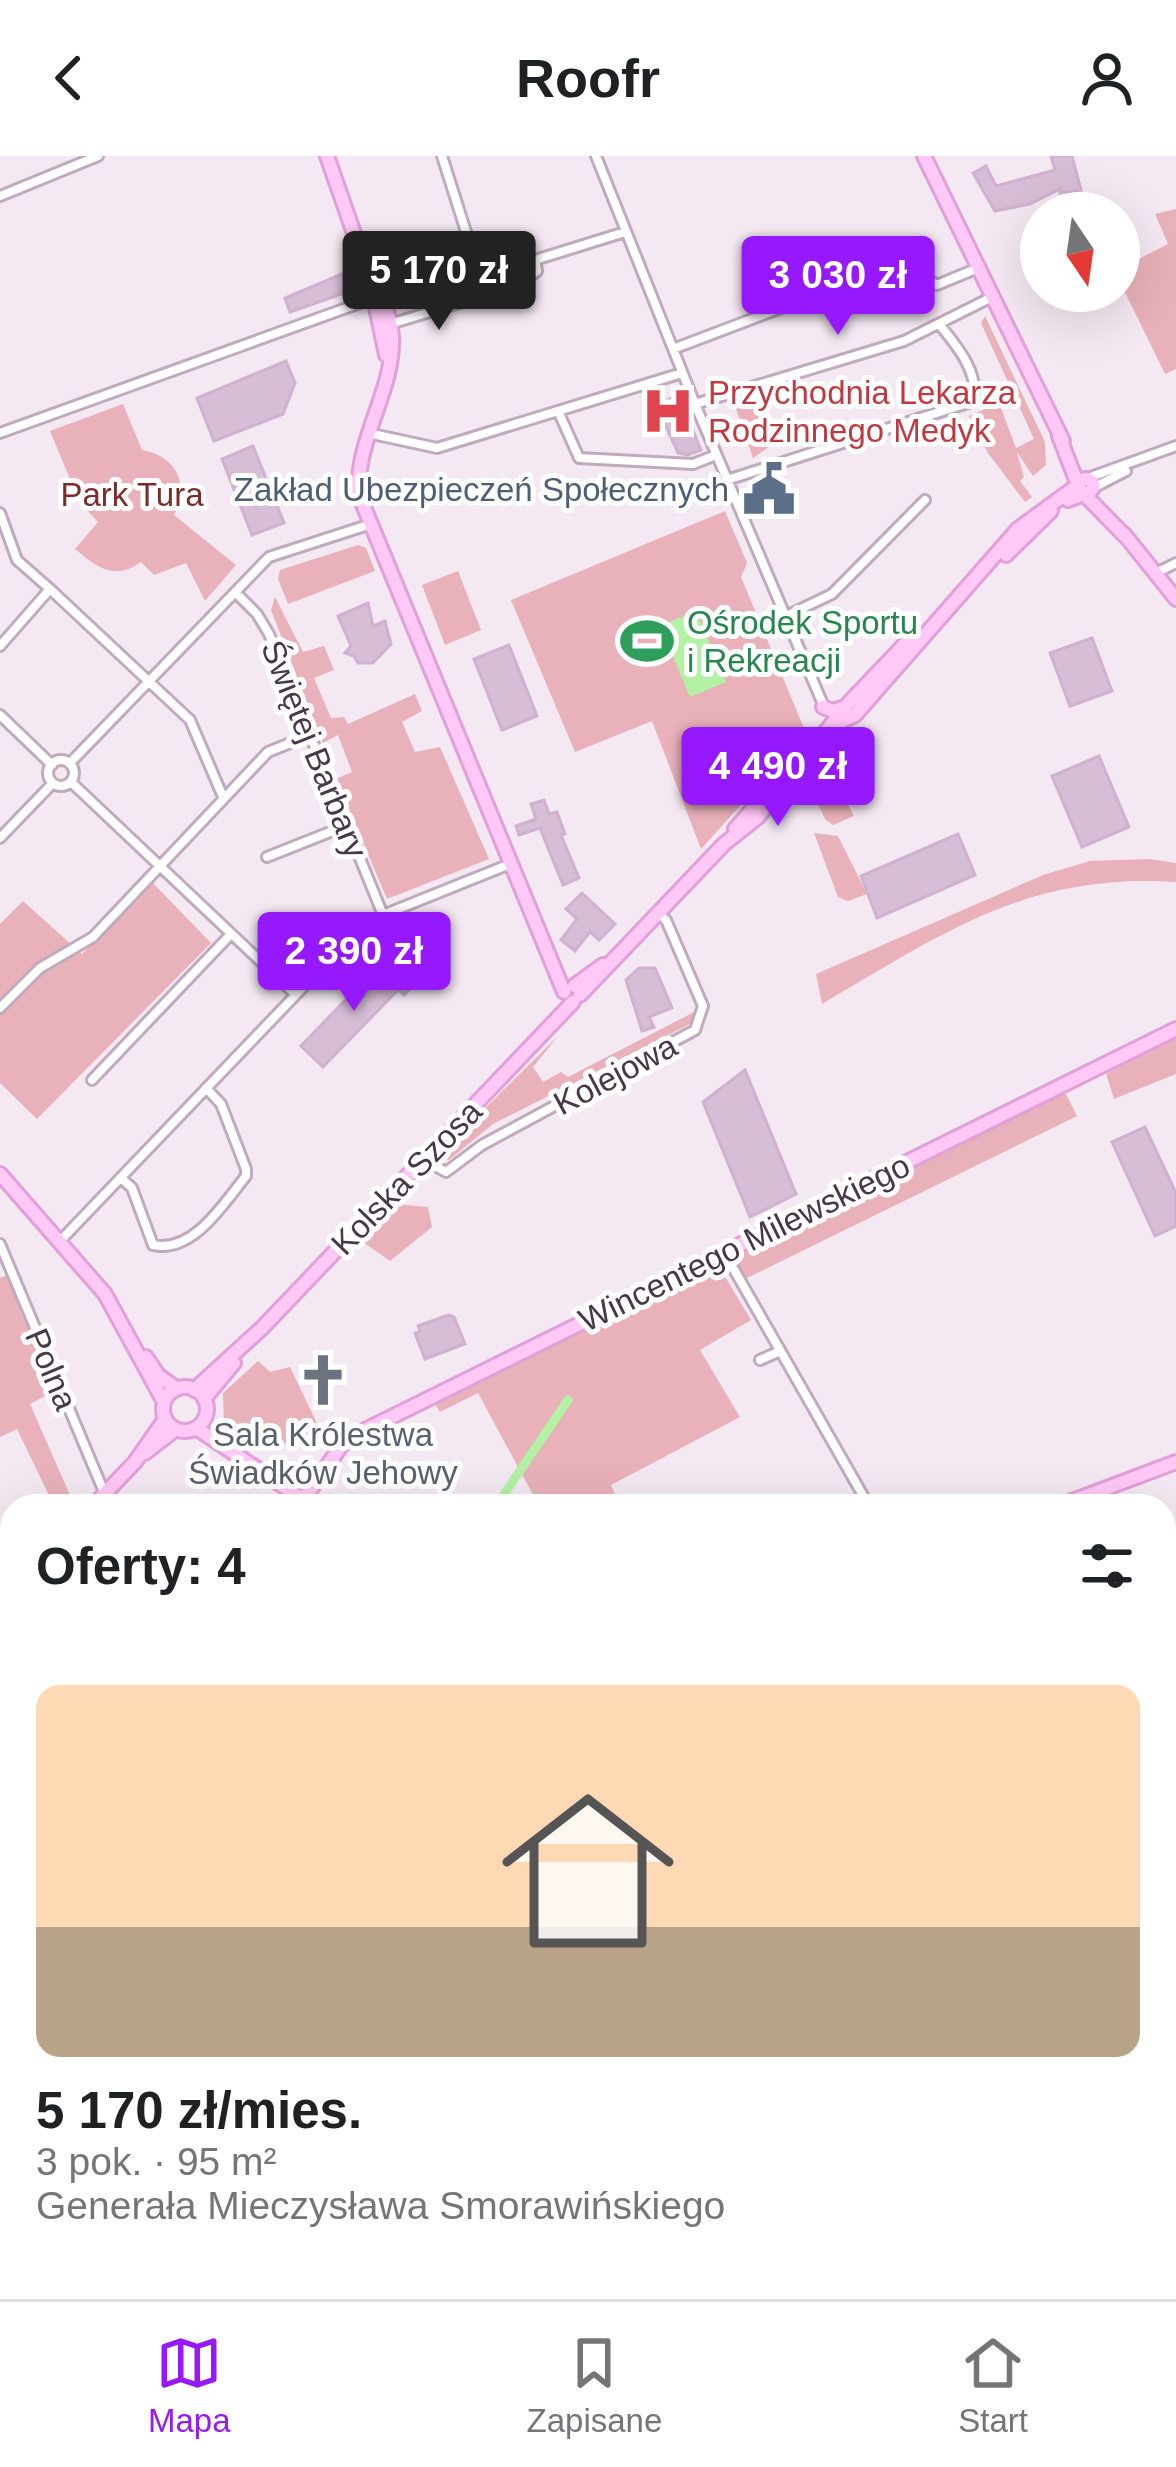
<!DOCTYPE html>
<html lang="pl">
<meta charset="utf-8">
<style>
body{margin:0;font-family:Arial,sans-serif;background:#f6f6f6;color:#202124;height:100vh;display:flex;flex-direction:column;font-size:45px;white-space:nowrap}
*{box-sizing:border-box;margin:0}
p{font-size:39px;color:#757577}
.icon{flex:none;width:66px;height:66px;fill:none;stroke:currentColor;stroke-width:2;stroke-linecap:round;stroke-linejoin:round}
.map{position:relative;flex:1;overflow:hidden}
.drawer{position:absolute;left:0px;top:1338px;width:1176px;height:807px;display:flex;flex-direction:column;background:#fff;border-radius:36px 36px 0 0;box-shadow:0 12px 48px #0002}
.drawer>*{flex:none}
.needle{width:78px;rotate:167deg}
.tools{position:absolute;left:1020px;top:36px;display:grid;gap:24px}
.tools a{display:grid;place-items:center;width:120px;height:120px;border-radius:50%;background:#fff;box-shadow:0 12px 48px #0002;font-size:60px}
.price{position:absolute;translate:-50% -102px;padding:0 27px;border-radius:12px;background:#9618fc;color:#fff;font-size:39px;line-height:78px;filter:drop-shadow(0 3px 6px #0008)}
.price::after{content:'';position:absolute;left:50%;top:72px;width:36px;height:27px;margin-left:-18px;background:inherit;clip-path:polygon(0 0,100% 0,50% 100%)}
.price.on{background:#222;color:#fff}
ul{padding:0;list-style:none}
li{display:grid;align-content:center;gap:24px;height:636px;padding:0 36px}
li+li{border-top:3px solid #e0e0e0}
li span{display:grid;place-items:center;height:372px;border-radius:24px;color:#555}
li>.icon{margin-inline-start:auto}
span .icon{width:216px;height:216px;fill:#fffc;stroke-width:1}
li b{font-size:51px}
h2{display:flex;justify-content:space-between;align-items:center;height:144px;padding:0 36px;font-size:51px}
header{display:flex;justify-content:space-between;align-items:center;height:156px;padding:0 36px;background:#fff;font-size:54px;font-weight:700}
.menu{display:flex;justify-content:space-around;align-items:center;height:168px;border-top:3px solid #e0e0e0;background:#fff;font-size:33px;color:#757577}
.menu a{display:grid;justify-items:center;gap:6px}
.menu .on{color:#9618fc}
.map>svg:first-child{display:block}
.green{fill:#e9b1b9}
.water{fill:#b3f1a4}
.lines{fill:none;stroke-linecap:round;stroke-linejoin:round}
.canal{stroke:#b3f1a4;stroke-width:9}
.building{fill:#d6bed6;stroke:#d1b1d0;stroke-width:3}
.street-casing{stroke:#c0abbe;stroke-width:14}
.secondary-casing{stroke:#e1a0d7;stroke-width:18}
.street{stroke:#fff;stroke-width:8}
.secondary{stroke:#ffc8f6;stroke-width:12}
.labels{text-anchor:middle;stroke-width:10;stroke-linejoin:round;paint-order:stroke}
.health-label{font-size:33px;fill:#be3a42;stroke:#fff;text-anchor:start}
.service-label{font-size:33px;fill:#4e5e75;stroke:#fff;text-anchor:end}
.park-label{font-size:33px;fill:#7b2b29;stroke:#fff}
.leisure-label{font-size:33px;fill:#27864d;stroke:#fff;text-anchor:start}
.street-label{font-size:33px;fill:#483748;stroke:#fff}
.worship-label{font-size:33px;fill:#5b616d;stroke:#fff}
</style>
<header><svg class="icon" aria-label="back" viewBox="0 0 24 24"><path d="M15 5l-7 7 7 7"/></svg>Roofr<svg class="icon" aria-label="person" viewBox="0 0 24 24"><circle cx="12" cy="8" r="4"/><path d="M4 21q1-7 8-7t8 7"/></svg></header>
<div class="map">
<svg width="1176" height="2143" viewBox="0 0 1176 2143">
<rect width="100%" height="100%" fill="#f4e8f3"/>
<!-- green -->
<path class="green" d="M1176 53V213L1165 218 1119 124V113L1168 88 1155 58Z
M985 160 1045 286 1046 309 1033 320 1017 296 1024 321 1020 325 1032 341 1025 346 988 297 969 260 999 247 1016 292 1034 283 981 167Z
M760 237 773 288 753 302 733 244Z
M123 248 142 294C176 300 190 327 174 359L236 409 205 445 186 407 154 419 141 406C114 425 98 412 75 393L98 366 80 347 50 275Z
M725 355 747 407 741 421 806 577 701 693 652 565 575 596 511 444Z
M358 389 366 392 375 415 288 448 278 423 280 414Z
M458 415 481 474 445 489 422 429Z
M275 441 303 496 324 490 334 514 314 522 331 562 344 561 348 568 415 538 422 555 402 566 415 596 440 591 489 703 387 743 336 623 352 616 338 579 323 587 271 454Z
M822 602 854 660 833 669 825 663 807 624Z
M814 677 838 680 867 738 848 745 838 741Z
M1150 703 1176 707V726C1027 717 945 776 822 848L816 818 1043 719 1090 705Z
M151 725 211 787 37 963 0 927V768L23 745 82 798Z
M698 854 694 866 493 968 449 1004 440 1003V997L558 880 533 911 543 926 561 916 568 921Z
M1176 881V918L1114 943 1106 918Z
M1065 936 1077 960 745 1123 736 1109 739 1097Z
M395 1048 428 1051 432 1071 390 1105 363 1086Z
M718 1109 751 1164 700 1194 740 1261 611 1329 620 1350H539L478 1237 440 1256 434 1246Z
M7 1119 55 1235 30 1248 73 1346 54 1350 17 1273 0 1281V1122Z
M258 1205 270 1216 290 1211 324 1282 276 1289 254 1276 247 1279V1287L224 1269 223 1237Z
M12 1454V1695L0 1696V1467Z"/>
<!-- water -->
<path class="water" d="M696 455 726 526 690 541 660 470Z"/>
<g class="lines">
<!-- canal -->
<path class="canal" d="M496 1350 568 1244
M7 1869 12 1863"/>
</g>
<!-- building -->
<path class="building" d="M1051 0H1072L1081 34 1060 37V33L1030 48 995 55 973 17 986 10 996 30 1055 14Z
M344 117 350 135 290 156 285 142Z
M286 205 295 227 283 258 214 285 197 242Z
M672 242 681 257 685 255 701 294 687 299 678 297 656 248Z
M253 290 284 367 252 379 222 303Z
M368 447 373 470 385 465 391 488 373 507H358L354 500 345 497 351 490 338 460Z
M1092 482 1112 535 1070 550 1050 497Z
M509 489 537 560 502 574 474 503Z
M1099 600 1129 671 1082 691 1052 620Z
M544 644 549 658 557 656 565 678 561 679 579 722 563 729 540 672 519 679 516 670 536 663 531 648Z
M958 678 975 719 877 762 861 720Z
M582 737 615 768 599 784 590 776 575 795 561 784 577 763 566 753Z
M382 806 410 833 404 839 398 834 323 911 301 890Z
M639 812H655L672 852 649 861 654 871 642 875 626 824Z
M745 914 796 1038 750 1061 703 946Z
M1145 971 1176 1037V1070L1155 1080 1112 986Z
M448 1159 454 1161 465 1188 425 1203 415 1177 420 1175 418 1170Z"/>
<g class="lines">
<!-- street casing -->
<g class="street-casing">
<path id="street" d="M442 0 474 101 489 116
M596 0 695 248 825 553
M0 40 98 0
M489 116 535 104
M476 142 489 116
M390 168 519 129 537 115 535 104 625 76
M673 193 886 112H910L937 129 978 112
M695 248 904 185 992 141
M559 257 579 302 693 308 716 299
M0 277 377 141
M368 277 437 292 682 217
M1085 323 1176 290
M727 324 974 245C979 216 957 190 939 168
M1093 332 1126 315
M0 357 17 404 50 433 0 490
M1156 417 1176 407
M50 433 190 564 223 641
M235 436 257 458 269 478 383 759
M784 461 832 438 925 344
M0 559 52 609
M48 617a13 13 0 1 1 26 0a13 13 0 1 1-26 0Z
M70 607 269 401 371 368
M71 626 294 837
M0 682 53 627
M267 701 345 670
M0 852 40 812 93 781 268 596 310 579
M92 924 231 778
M423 1003 446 1016 482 989 695 874 703 850 666 764 658 757
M121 1022 132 1032 153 1089C193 1098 224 1047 246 1020V1013L221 948 206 932
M61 1084 355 777 383 759 510 708
M0 1088 104 1336
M724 1096 869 1350
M760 1204 780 1195
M1164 1616 1176 1611
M1164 1750 1176 1744
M1164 1863 1176 1883
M0 1869 12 1878
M394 2133 400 2143"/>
</g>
<!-- secondary casing -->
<g class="secondary-casing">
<path id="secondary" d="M327 0 364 106
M924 0 1063 285
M363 102C375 127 391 154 392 182 394 235 355 284 359 339L564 836
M373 137 386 199
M1079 330a7 7 0 1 1 14 0a7 7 0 1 1-14 0Z
M1068 344 1084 338 1125 380
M1124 378 1176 443
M1006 399 1051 355
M823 551 833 555 845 551
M834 569 855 559 1018 373 1078 329 1059 280
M735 673 777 625 788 621
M574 830 603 809
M580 839 724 688 758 661 846 550 905 488 924 479
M0 1018 105 1138 164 1246
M146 1201 158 1219 177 1233
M163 1253a22 22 0 1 1 44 0a22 22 0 1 1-44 0Z
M194 1234 262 1172 573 846
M204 1243 234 1207
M196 1272 313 1350
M145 1297 176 1273
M304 1343 341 1290 355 1279 1176 873
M93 1350 135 1306 165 1263
M1059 1350 1176 1306
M0 1448 12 1435
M0 1850 12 1843"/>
</g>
<!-- street -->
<use href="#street" class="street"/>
<!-- secondary -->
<use href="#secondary" class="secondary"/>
</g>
<!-- icons -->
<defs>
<g id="hospital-bare" transform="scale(4.14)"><path d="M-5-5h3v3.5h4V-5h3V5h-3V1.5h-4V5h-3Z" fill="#e0444e" stroke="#fff" stroke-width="2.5" paint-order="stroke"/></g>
<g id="civic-bare" transform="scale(4.14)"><path d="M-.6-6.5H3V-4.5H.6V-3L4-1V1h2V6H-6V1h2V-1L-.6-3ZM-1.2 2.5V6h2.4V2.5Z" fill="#5c6f8a" stroke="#fff" stroke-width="2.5" paint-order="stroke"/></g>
<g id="stadium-bare" transform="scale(4.14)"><path d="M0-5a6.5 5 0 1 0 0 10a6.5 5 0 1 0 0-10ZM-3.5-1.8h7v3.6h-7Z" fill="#2e9e5b" stroke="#fff" stroke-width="2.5" paint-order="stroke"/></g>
<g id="church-bare" transform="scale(4.14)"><path d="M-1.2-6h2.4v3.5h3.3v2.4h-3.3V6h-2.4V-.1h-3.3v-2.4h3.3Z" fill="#6b7280" stroke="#fff" stroke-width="2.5" paint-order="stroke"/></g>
</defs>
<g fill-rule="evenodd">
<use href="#hospital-bare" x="668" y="255"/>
<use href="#civic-bare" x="769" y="333"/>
<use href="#stadium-bare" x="647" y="485"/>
<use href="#church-bare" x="323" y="1224"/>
</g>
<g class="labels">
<!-- health labels -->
<g class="health-label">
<text x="708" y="248">Przychodnia Lekarza<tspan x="708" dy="38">Rodzinnego Medyk</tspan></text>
</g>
<!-- service labels -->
<g class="service-label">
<text x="729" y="345">Zakład Ubezpieczeń Społecznych</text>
</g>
<!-- park labels -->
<g class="park-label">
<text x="132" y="350">Park Tura</text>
</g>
<!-- leisure labels -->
<g class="leisure-label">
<text x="687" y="478">Ośrodek Sportu<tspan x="687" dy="38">i Rekreacji</tspan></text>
</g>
<!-- street labels -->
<g class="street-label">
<text transform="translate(315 593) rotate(68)" y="12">Świętej Barbary</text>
<text transform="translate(615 918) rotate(-28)" y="12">Kolejowa</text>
<text transform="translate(406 1021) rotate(-46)" y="12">Kolska Szosa</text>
<text transform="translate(744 1086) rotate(-26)" y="12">Wincentego Milewskiego</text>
<text transform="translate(52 1213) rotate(67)" y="12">Polna</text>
</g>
<!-- worship labels -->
<g class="worship-label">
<text x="323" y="1290">Sala Królestwa<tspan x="323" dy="38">Świadków Jehowy</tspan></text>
</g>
</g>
</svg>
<div class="tools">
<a><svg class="needle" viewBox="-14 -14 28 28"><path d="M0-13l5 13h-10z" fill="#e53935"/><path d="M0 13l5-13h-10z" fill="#757577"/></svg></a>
</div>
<b class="price on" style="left:439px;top:177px">5 170 zł</b>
<b class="price" style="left:838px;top:182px">3 030 zł</b>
<b class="price" style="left:778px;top:673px">4 490 zł</b>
<b class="price" style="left:354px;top:858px">2 390 zł</b>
<section class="drawer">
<h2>Oferty: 4<svg class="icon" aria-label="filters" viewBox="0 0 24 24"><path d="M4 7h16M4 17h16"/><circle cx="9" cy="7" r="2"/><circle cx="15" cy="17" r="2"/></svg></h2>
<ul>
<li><span style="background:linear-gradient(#ffd9b3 65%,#b9a48a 0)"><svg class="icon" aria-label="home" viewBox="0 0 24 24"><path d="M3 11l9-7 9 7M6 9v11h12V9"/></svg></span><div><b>5 170 zł/mies.</b><p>3 pok. · 95 m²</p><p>Generała Mieczysława Smorawińskiego</p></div></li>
</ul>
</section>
</div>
<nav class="menu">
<a class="on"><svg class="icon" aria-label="map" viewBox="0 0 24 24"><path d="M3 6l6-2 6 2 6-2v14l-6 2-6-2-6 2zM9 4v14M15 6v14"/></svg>Mapa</a>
<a><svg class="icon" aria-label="saved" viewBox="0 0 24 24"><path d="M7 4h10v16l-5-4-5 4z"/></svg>Zapisane</a>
<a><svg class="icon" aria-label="home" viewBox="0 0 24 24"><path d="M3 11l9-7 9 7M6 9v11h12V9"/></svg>Start</a>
</nav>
